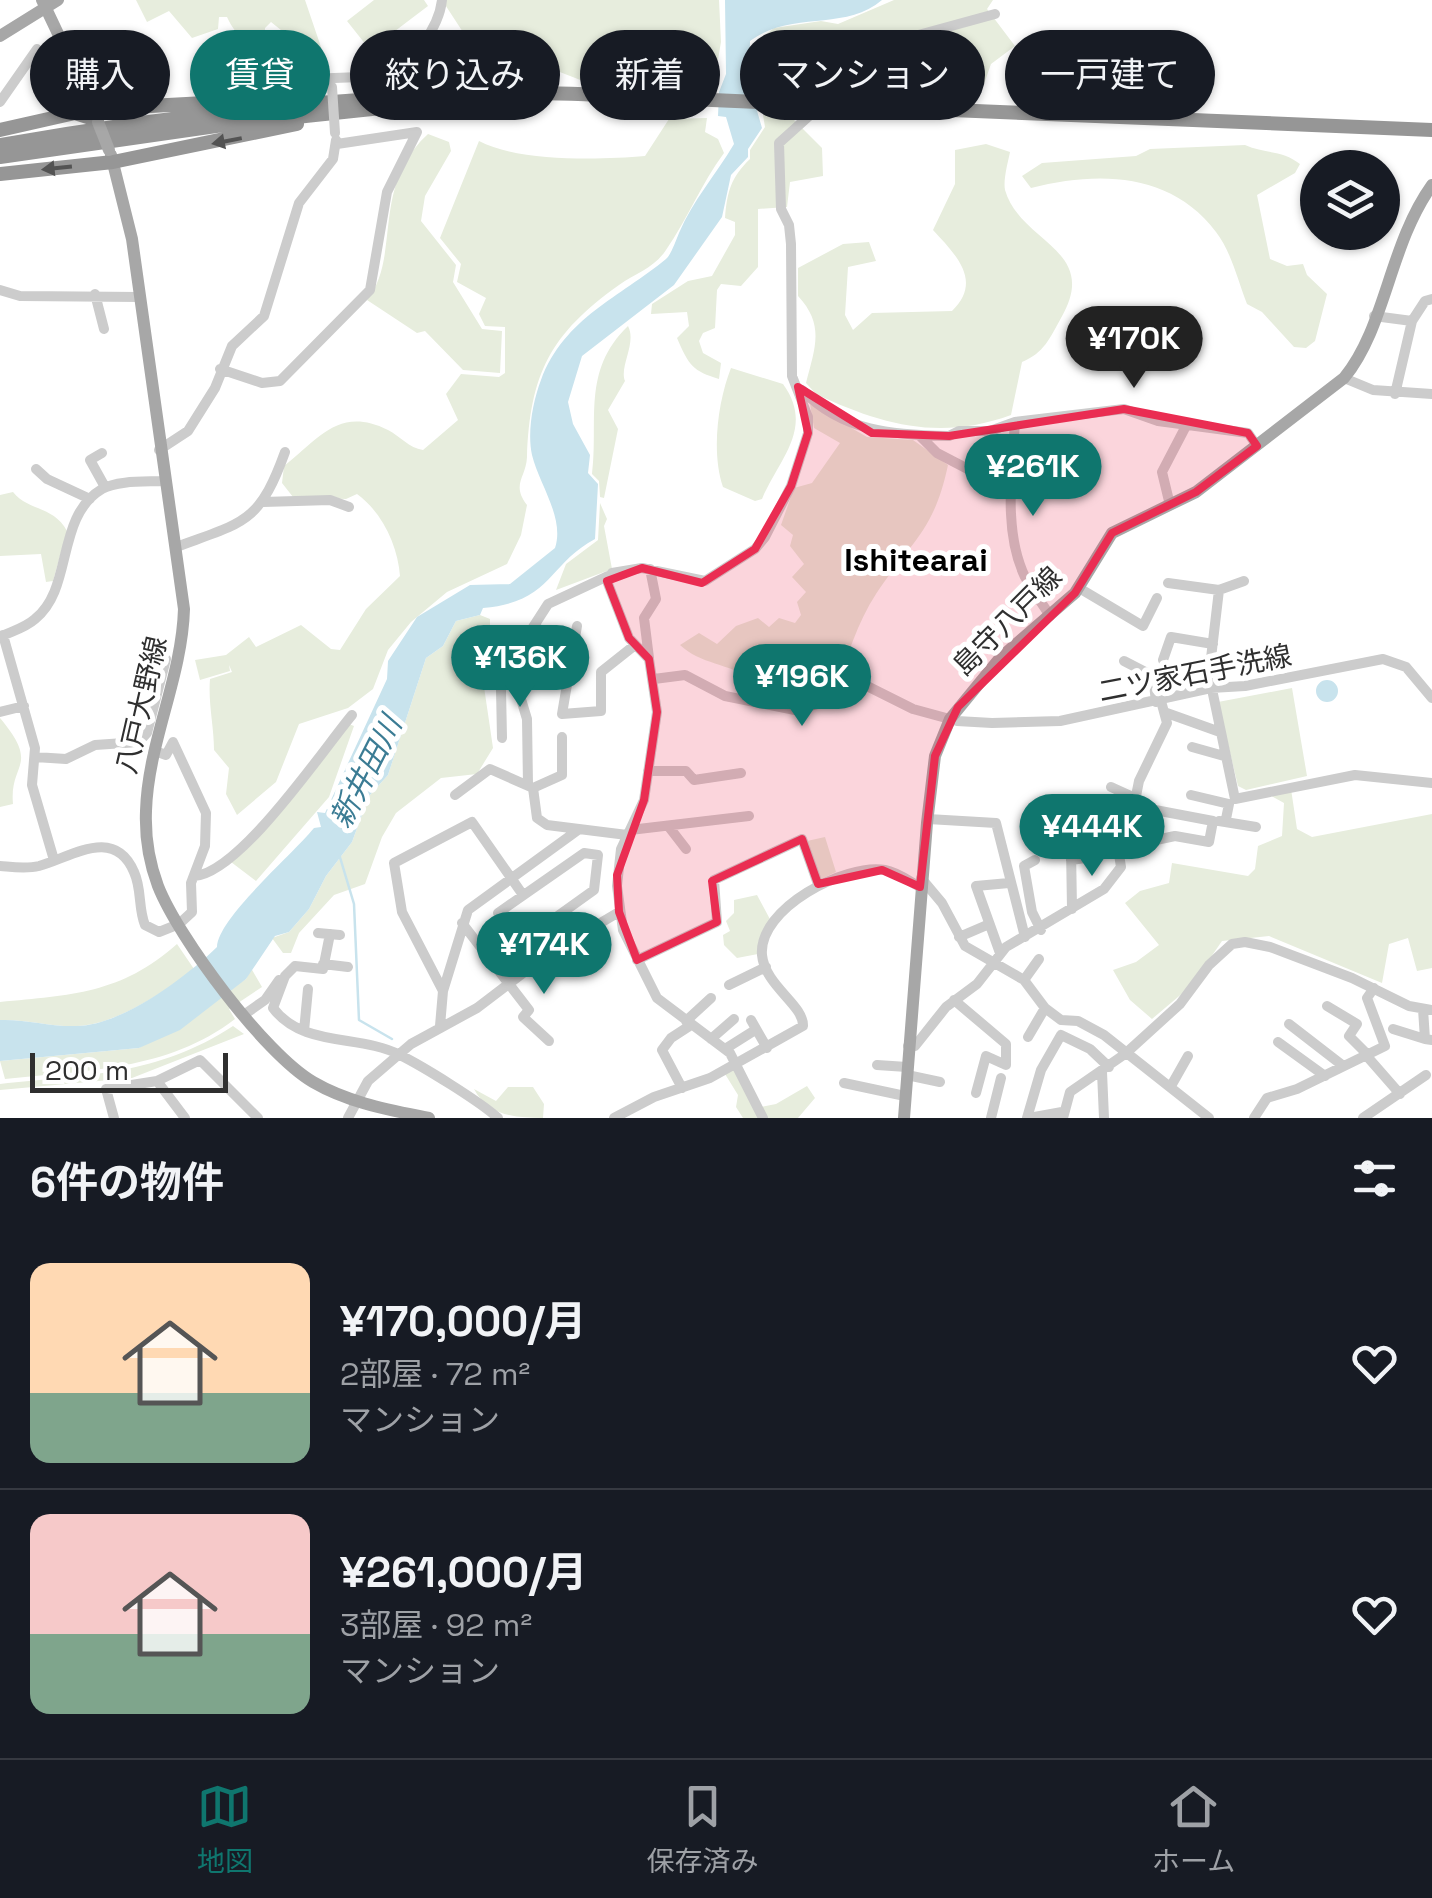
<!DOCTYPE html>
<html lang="ja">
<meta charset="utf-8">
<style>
body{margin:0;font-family:"Space Grotesk","Noto Sans JP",sans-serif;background:#20242c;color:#f1f3f6;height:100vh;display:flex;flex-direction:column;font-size:38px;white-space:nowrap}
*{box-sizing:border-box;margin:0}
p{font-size:32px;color:#9ea1a6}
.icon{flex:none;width:55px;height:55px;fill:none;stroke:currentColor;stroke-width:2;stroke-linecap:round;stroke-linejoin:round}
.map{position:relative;height:1118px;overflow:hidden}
.drawer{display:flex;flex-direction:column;background:#171b24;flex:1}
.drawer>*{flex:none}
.banner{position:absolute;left:30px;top:30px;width:1372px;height:90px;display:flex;gap:20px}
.buttons{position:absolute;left:1300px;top:150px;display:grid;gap:20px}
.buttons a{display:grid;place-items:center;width:100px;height:100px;border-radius:50%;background:#171b24;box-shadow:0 2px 8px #0004;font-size:50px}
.scale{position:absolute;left:30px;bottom:25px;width:198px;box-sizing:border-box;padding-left:10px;border:5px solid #2f2f2f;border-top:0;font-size:28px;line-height:35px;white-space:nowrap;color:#2f2f2f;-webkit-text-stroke:8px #fff;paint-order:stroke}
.price{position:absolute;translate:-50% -85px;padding:0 22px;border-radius:35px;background:#0f766e;color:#fff;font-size:32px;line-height:65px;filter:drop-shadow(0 2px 5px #0008)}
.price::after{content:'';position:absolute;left:50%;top:60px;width:30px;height:22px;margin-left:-15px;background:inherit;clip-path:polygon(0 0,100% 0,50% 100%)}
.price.current{background:#222;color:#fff}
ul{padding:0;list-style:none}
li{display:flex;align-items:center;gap:30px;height:250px;padding:0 30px}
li+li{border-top:2px solid #363941}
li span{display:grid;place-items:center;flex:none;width:280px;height:200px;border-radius:20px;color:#555}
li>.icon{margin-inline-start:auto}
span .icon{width:120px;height:120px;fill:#fffc;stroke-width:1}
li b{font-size:42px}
h2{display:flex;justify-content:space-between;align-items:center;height:120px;padding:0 30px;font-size:42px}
.tag{padding:0 35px;border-radius:45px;background:#171b24;box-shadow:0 2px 8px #0004;font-size:35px;line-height:90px}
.tag.current{background:#0f766e;color:#fff}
.dock{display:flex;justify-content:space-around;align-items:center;height:140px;border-top:2px solid #363941;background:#171b24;font-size:28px;color:#9ea1a6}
.dock a{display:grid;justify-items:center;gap:5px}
.dock .current{color:#0f766e}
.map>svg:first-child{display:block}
.green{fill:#e7eddd}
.water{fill:#c8e3ed}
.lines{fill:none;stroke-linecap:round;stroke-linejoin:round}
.stream{stroke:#c8e3ed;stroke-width:2.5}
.minor{stroke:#ccc;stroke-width:10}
.major{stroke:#a7a7a7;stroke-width:12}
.highway{stroke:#969696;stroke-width:14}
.minor-bridge{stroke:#ccc;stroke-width:10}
.major-bridge{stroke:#a7a7a7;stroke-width:12}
.highway-bridge{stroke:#969696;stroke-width:14}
.oneway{fill:#535353}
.marked{fill:#ea2d52;fill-opacity:0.2;stroke:#ea2d52;stroke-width:8;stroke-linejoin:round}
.labels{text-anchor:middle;stroke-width:10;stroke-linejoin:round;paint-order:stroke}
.street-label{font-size:28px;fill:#2f2f2f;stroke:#fff}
.water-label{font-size:30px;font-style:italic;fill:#3b7c94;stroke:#fff}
.quarter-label{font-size:32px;font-weight:bold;fill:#000;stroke:#fff}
</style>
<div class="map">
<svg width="1432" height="1118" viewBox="0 0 1432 1118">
<rect width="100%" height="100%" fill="#fff"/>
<!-- green -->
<path class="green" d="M136 0H305L322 50 317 60 304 63 286 34 271 22 265 28V38C242 36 238 40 227 17H219L218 29 192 38 169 11 147 22Z
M374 0H424L428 6 370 50 347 21Z
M442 0H719L721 42 713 89 588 83 524 58 472 46Z
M894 0H993L987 9 1015 46 991 64 984 84 963 91 931 90 895 81 832 92 755 90 754 44 774 28 821 21 838 24Z
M763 115 791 117 822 148 823 176 790 182 787 207 758 209V267L741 286 721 284 717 290 715 328 703 333 699 341 703 353 721 363 719 379C693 371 689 366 677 338L689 326 687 312 651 314 652 304 688 281 712 276 735 235V222L725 218C727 192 731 177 750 159V150L765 127Z
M707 118 705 132 718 139 724 153C701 184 688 218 666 250 654 268 636 273 619 285 550 334 530 374 527 457 526 478 511 484 527 505L521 535 507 564 447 592 411 622 388 650 373 689 348 708 299 724 276 782 237 815 226 794 229 768 214 750C214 726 208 704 210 679L232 672 229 665 230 671 200 680 195 660 226 655 249 637 256 647 301 625 331 649 340 650 366 609 400 576C398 546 382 512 357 494L346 499 293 497 282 483 284 466C320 438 339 406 388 430 400 436 409 448 423 450L458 420 446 394 461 374 499 377 505 373V327L485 326 479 314 486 298 457 282 461 264 440 238 479 141C519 162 599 160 645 156L669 119Z
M428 134 449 142 451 151 425 196 421 221 456 265 453 282 482 329 502 331 500 373 463 370 425 331 417 333 367 300C402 256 370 187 428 134Z
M986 144 1010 152C1008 162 1003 180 1005 190 1021 244 1101 249 1061 318 1050 338 1044 353 1022 362L1011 415C940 441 882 425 816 394L806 383C815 348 825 325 798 296V268L843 244 869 242 876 261 848 267 845 315 853 330 872 313 952 311C983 281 956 255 933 230L955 184V150Z
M1245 145C1265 154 1283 150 1300 164L1295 173 1257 195 1270 259 1287 266 1303 264 1307 275 1327 294 1315 341 1306 348 1294 347 1262 312 1247 304C1238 281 1231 251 1216 232 1171 172 1098 171 1031 188L1022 176 1042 163 1136 156 1150 149Z
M628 326C637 343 619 367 625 381L608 410 618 429 604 498 600 497 599 481 592 474C599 422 581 371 628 326Z
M731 368 783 384C815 428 779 459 762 499L755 501 723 487C711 452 718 401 731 368Z
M810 404 867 437 913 440 948 465C934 532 911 541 876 594 857 623 848 656 835 688 809 704 786 709 758 694L753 679C729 664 700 664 680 645L699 633 717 644 736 626 758 618 769 627 779 618 795 623 801 615 797 602 806 592 792 577 804 564 790 546 793 535 781 525 794 488 812 483 840 443 814 428Z
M13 492C28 511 54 506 67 531L53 581 46 582 41 554 0 556V495Z
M600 503 607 519 604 526 612 569 556 590 566 564 598 540Z
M480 615 490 619V629L472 654 473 665 483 680 493 748 477 774 441 778 396 813 382 837 365 884 334 895 299 933 291 953H283L272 938 289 932 309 909 326 876 352 842 369 796 388 775 426 658 443 646 456 621Z
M1292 688 1307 776 1246 790 1238 786 1218 702Z
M0 718C41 767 9 762 13 804L0 807Z
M346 723 354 726 329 797 256 881 231 862Z
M1291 789 1297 829 1312 837 1432 814V968L1417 971 1408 938 1389 944 1382 983 1269 936 1222 941 1191 986 1152 1019 1130 1000 1113 970 1136 962 1159 945 1125 903 1140 891 1169 883 1172 863 1248 876 1255 869 1258 846 1282 836 1284 803 1268 794Z
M825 837 836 872 819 880 807 841Z
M757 895 772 923 758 954 737 958 724 945 723 935 730 931 726 921 734 913V900Z
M177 944 194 969C165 992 115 1025 77 1026 50 1027 27 1019 0 1020V1002C71 995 121 994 177 944Z
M251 968 262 987 229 1009 235 1019C167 1071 86 1070 5 1079L0 1061 139 1048 246 979Z
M233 1026 244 1034 132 1078 0 1090V1084C87 1074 157 1076 233 1026Z
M737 1068 756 1108 776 1104 807 1086 815 1098 798 1118H743L736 1107 738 1095 725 1074Z
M508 1087H533L544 1104 543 1118C516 1118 488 1116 474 1089L496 1101Z"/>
<!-- water -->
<path class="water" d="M725 0H882C844 32 792 10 750 41L749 83 762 128 748 149V157L731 175 722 217 674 285 582 356 568 402 573 424 590 455 588 473 598 484 595 539C547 565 552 602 483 608L480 615 456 621 443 646 426 658 388 775 369 796 352 842 326 876 309 909 289 932 275 936 246 979 180 1030 139 1048 0 1061V1020C27 1019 50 1027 77 1026 122 1025 185 978 217 947 218 918 291 856 314 828L321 827 317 812 325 813 387 679 388 661 417 617 470 585 510 584 555 548C565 518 539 484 532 455 527 432 533 401 541 380 564 318 620 297 666 259 671 255 676 240 679 233 693 200 715 176 734 144L726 117 718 116 719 92 726 74Z
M1316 691a11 11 0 1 1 22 0a11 11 0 1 1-22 0Z"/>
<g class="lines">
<!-- stream -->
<path class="stream" d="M339 854 354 904 359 1020 392 1039"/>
<!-- minor -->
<path class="minor" d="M224 82 387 76C412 64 439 28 442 0
M0 102 37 49
M0 290 20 296 139 297
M95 294 104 329
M1374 316 1412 321 1425 301 1432 299
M220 369 262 383 280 381 370 290 387 192 417 132 337 144
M1344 378 1373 390 1432 394
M802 390C843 432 893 435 949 436L959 431H990L1015 422 1124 409 1158 421 1248 433 1257 446
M1395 394 1412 321
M1015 422C1012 471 1003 531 1025 577 1032 590 1042 603 1050 616
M919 435 937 453 1010 491
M159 450 188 431 215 388 232 346 264 316 299 203 333 159 336 140
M102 453 90 460 105 487
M36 469 47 479 90 499
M263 502 330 500 349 507
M1170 505 1162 472 1186 426
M176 547C244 522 259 524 285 452
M1244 581 1219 590 1209 675 1235 799 1355 775 1432 783
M1168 583 1219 590
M1079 588 1143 626 1157 598
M535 625 550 643
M577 626 562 714 601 711V672L635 645
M3 635 35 748 32 785 54 860
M0 637C12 631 25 628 35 619 74 588 55 517 102 489 118 480 146 482 164 481
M649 658 644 618 656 599 650 569
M1163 660 1171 637 1213 644
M1124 661 1153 676 1156 702
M654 679 685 675 725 696 795 710 833 700 853 679 913 709 957 721 992 723 1060 721 1211 688 1245 686 1383 659 1406 667 1432 698
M0 712 24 706
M1164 712 1220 732
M502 738 501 689 511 673
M1192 747 1224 756
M35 757 66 759 95 745 139 742 147 733 166 659
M648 771H686L694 780 741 773
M528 785 527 719 510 663 548 604 608 576
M1111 787 1133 797
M533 788 562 775V737
M455 795 490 769 533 788 537 818 547 825 627 835
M1191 795 1229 804 1226 819
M928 819 996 823 1025 937
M1219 821 1256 827
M669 827 686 849
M630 830 749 816
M1071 848 1072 909
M584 853 598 855 594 890 520 943 498 913Z
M1035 860 1024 866 1032 912 1041 930
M1071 860 1099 856
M0 866C13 867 26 869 39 866 70 858 114 825 134 872 142 889 138 908 145 925L159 932 179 924 192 912 191 883 205 846 206 813 173 742 166 755 155 751
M194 876C239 874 322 751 352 715
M921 878 942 903 965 946 1024 980 1045 1008 1061 1020 1078 1021 1104 1035 1209 1118
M462 923 529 1010 523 1017 549 1041
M318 933 340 935
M330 934 323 969 295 966 285 976 273 1008C303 1048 360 1034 400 1055 424 1067 479 1101 498 1118
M959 937 987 925
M1000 953 976 886 1009 883
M637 960 717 922 714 880 802 839 818 884
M323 964 348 967
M1024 980 1039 959
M729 985 766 967
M443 991 402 912 394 863 472 822 523 895
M954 1000 1006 1044V1065L986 1056 976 1093
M1327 1006 1357 1024 1349 1036 1366 1053
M1423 1009 1425 1039 1432 1040
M245 1014 265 1000 279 980
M751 1020 767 1048
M686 1021 711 998
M1289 1024 1342 1065
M440 1026 443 991 468 910 578 830
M1393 1029 1425 1039
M304 1031 308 989
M1028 1037 1045 1008
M711 1039 734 1019
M1278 1042 1325 1076
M908 1046H915L946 1007 977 984 1006 947 1104 889 1121 867 1118 848 1175 836 1209 842 1213 821 1134 806 1139 781 1167 723 1161 701
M725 1049 752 1032
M1365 1054 1400 1094
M877 1065 907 1067
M1102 1072 1104 1118
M907 1075 940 1082
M157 1081 185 1118
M844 1083 905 1096
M1171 1086 1188 1056
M682 1088 662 1050 671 1038 691 1025
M114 1118 106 1089 157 1081 200 1060 258 1118
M348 1118 368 1081 411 1044 477 1008 548 954 619 912
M614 1118 654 1097 710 1078 803 1026C804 1005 765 986 762 955 758 908 846 863 885 870 897 872 909 881 920 887
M763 1118 730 1053 657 998 623 930 617 886 621 849 644 800 657 712 649 659 629 638 607 581 612 573 642 568 705 581 755 549 765 537 791 486 808 433V417L792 376 791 244 789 225 781 209 779 143 809 116 822 81 849 77 871 48 995 14
M991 1118 1001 1078
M1027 1118 1041 1070 1061 1035 1090 1049 1109 1067
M1029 1118 1062 1112
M1063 1118 1070 1092 1125 1054 1180 1004 1209 965 1232 944 1245 942 1270 947 1352 978 1409 1006 1432 1010
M1254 1118 1267 1098 1297 1089 1385 1046 1367 998 1374 988
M1363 1118 1426 1075"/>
<!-- major -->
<path class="major" d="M42 0 88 97
M0 36 58 0
M111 155 132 239 184 609C182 678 148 742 146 811 145 836 149 862 158 886 179 939 265 1054 313 1082 349 1103 390 1110 429 1118
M904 1118 927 823 935 756 950 719 1000 658 1075 593 1112 533 1196 492 1344 378C1386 327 1389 245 1432 185"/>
<!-- highway -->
<path class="highway" d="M830 105 1432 130
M93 109 282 99
M75 113 82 105 85 90
M0 130 75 113 97 120
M0 145C170 115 342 96 514 93 572 92 631 97 689 99
M0 157 230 124 391 107
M0 174 113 162 297 124"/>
<!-- minor-bridge -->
<path class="minor-bridge" d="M332 87 335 133"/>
<!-- major-bridge -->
<path class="major-bridge" d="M98 122 109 150"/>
<!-- highway-bridge -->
<path class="highway-bridge" d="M689 99 830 105"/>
</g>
<!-- one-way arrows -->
<defs><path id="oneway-solid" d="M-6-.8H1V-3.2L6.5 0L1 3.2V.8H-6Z" transform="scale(2.5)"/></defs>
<g class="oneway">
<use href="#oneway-solid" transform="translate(227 141) rotate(169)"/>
<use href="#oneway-solid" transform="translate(57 168) rotate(174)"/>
</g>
<!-- marked area -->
<path class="marked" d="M798 387 872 433 949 436 1124 409 1248 433 1257 446 1196 492 1112 533 1075 593 958 707 935 756 920 887 882 870 818 884 802 839 712 881 717 922 637 960 619 912 617 875 644 800 657 712 649 659 629 638 607 581 642 568 702 583 755 549 791 486 808 433Z"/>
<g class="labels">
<!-- street labels -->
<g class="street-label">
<text transform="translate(1007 621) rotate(-45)" y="10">島守八戸線</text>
<text transform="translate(1195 673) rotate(-11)" y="10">二ツ家石手洗線</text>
<text transform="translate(141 705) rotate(-77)" y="10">八戸大野線</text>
</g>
<!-- water labels -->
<g class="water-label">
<text transform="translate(366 772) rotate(-63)" y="10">新井田川</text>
</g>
<!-- quarter labels -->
<g class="quarter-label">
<text x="916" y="571">Ishitearai</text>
</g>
</g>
</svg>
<div class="buttons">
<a><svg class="icon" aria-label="layers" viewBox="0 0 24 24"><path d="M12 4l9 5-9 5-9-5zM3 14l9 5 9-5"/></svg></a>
</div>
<div class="scale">200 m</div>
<b class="price current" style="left:1134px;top:391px">¥170K</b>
<b class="price" style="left:1033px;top:519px">¥261K</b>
<b class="price" style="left:520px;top:710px">¥136K</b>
<b class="price" style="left:802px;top:729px">¥196K</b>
<b class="price" style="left:1092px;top:879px">¥444K</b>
<b class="price" style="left:544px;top:997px">¥174K</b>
<div class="banner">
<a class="tag">購入</a>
<a class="tag current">賃貸</a>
<a class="tag">絞り込み</a>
<a class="tag">新着</a>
<a class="tag">マンション</a>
<a class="tag">一戸建て</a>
</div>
</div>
<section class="drawer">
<h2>6件の物件<svg class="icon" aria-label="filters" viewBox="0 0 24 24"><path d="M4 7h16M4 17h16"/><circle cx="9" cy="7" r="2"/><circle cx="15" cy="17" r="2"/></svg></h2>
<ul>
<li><span style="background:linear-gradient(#ffd9b3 65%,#7fa58c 0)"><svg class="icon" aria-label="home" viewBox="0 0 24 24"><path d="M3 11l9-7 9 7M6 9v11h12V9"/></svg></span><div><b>¥170,000/月</b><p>2部屋 · 72 m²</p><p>マンション</p></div><svg class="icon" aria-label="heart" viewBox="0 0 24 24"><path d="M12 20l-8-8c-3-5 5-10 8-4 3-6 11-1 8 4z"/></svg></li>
<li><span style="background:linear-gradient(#f6c9c9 60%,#7fa58c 0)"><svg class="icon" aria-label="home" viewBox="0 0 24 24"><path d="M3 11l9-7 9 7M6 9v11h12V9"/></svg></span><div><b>¥261,000/月</b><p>3部屋 · 92 m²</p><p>マンション</p></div><svg class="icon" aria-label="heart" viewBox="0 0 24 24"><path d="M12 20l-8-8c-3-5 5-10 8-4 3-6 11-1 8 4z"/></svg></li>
</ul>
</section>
<nav class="dock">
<a class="current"><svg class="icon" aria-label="map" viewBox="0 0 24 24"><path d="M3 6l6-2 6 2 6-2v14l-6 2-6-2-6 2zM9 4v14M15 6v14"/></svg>地図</a>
<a><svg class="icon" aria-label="saved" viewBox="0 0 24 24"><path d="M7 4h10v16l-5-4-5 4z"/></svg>保存済み</a>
<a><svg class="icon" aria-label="home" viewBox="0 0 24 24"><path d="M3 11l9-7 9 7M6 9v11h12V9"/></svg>ホーム</a>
</nav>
